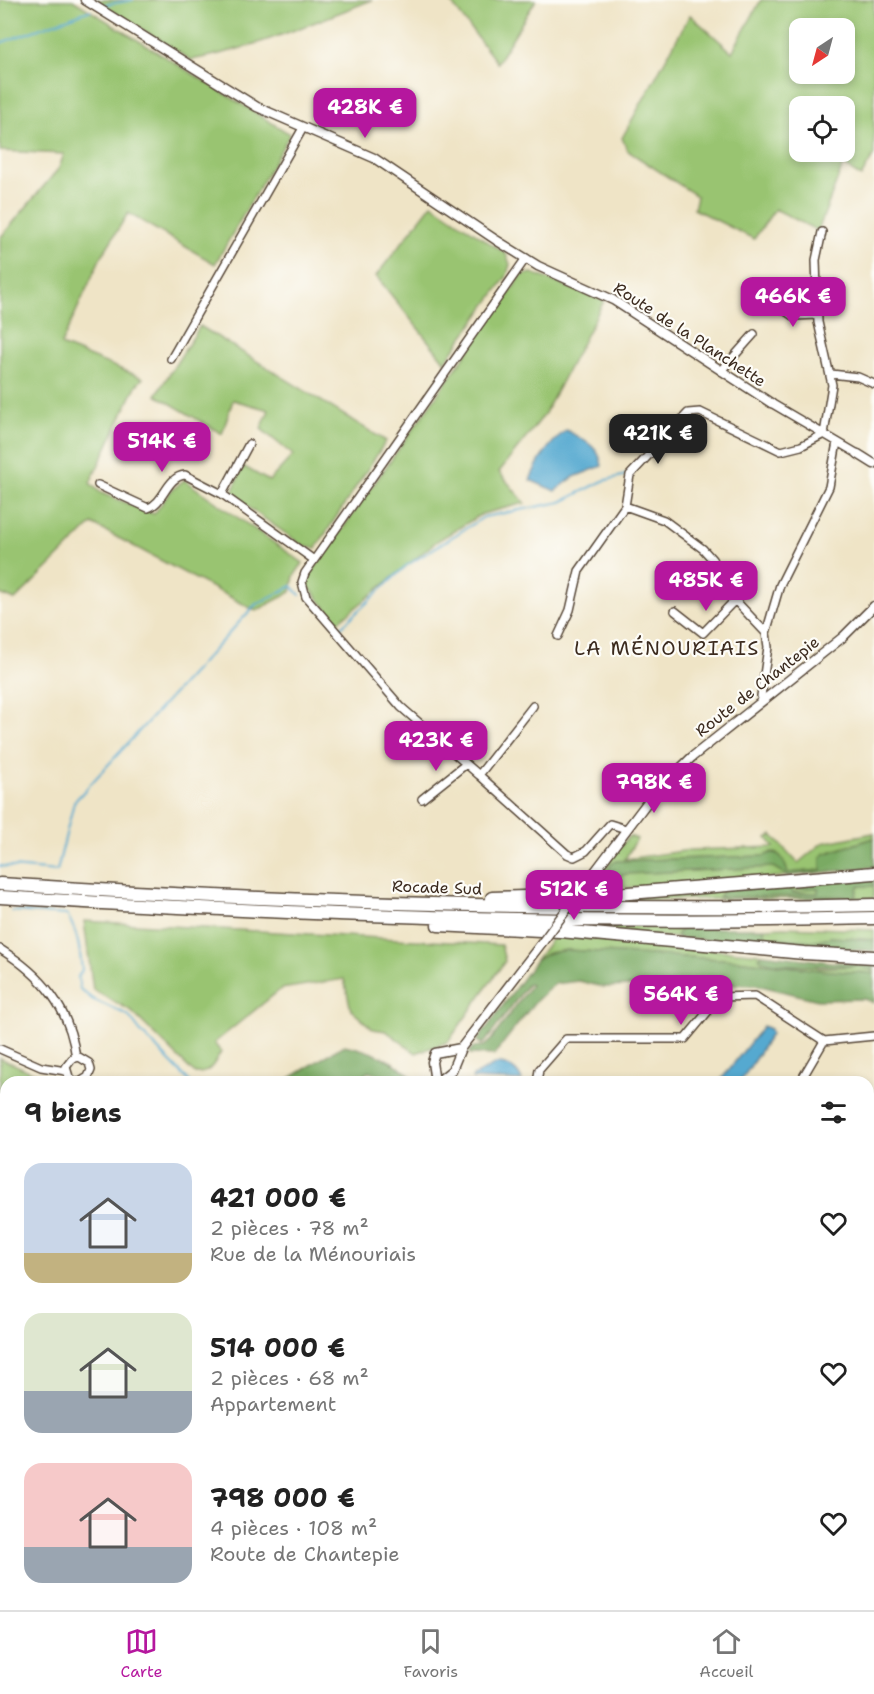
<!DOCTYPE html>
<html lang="fr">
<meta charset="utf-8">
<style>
body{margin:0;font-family:"Shantell Sans",sans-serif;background:#f2f2f2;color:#222;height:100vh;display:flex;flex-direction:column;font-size:22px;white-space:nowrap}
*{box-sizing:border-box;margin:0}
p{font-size:20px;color:#767676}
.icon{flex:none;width:33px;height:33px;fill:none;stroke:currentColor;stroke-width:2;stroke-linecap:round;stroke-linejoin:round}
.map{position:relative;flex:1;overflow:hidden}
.sheet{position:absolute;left:0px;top:1076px;width:874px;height:536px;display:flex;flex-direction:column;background:#fff;border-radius:18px 18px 0 0;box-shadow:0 3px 9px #0003}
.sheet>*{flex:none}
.needle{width:39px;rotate:216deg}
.controls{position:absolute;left:789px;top:18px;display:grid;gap:12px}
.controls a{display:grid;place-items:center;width:66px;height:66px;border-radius:12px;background:#fff;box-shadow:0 3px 9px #0003;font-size:30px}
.price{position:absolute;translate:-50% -51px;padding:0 14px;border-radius:12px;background:#b5179e;color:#fff;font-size:20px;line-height:39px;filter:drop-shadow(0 2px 3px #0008)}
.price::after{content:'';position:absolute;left:50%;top:36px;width:18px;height:14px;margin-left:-9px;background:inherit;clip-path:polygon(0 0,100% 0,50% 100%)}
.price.active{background:#222;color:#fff}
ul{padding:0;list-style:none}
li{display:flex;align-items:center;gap:18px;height:150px;padding:0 24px}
li span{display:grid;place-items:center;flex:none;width:168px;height:120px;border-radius:18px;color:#555}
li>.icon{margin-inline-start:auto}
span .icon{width:72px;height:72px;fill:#fffc;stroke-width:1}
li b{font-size:26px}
h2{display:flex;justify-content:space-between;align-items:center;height:72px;padding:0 24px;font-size:26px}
.tabs{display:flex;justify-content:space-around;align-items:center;height:84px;border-top:2px solid #e0e0e0;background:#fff;font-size:16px;color:#767676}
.tabs a{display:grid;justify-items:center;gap:3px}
.tabs .active{color:#b5179e}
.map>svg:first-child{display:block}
.green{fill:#99c471;stroke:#6a7748;stroke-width:1.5;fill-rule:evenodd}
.forest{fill:#7aaa63;stroke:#5a6a40;stroke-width:1.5}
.water{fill:#54a9d0;stroke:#486a77;stroke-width:1.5}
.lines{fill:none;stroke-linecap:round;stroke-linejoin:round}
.stream{stroke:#54a9d0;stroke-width:2}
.minor-casing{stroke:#564637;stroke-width:10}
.tertiary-casing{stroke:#564637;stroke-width:11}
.trunk-casing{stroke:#564637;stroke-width:15}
.minor{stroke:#fff;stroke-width:7}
.tertiary{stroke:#fff;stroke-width:8}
.trunk{stroke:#fff;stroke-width:12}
.rail-casing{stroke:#3b2a1e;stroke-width:4.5}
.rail{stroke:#fdfcf7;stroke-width:2;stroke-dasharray:7;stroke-linecap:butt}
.tertiary-bridge-casing{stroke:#564637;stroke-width:11;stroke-linecap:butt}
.tertiary-bridge{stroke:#fff;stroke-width:8}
.labels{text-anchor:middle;stroke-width:4.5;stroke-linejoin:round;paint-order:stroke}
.street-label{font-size:16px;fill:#3b2a1e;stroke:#fdfcf7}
.quarter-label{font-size:20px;letter-spacing:1.5px;fill:#3b2a1e;stroke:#fdfcf7}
</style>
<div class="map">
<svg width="874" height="1610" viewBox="0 0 874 1610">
<rect width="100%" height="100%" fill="#fdfcf7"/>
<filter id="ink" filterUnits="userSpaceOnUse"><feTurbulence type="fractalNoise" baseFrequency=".0167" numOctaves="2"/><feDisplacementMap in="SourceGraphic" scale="12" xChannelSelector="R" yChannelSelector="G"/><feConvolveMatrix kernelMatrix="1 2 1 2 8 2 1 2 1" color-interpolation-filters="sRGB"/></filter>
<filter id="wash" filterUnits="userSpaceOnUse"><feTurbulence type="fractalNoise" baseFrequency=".008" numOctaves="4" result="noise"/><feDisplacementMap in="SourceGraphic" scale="24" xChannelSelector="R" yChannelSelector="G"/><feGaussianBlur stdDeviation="1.35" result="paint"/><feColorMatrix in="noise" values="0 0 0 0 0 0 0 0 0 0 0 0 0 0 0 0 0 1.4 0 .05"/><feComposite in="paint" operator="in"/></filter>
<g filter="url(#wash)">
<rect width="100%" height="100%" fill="#efe4c6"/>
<!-- green -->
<path class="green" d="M0 0H73L290 134 215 264 128 213 100 259 61 345 143 378 136 386 90 483 101 493 154 514 171 491 184 480 303 563 294 576 291 592 256 611 92 524 15 600 0 594V238L59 168 64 154 0 151Z
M95 0H372C312 23 254 49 191 60Z
M449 0H536L497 63Z
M761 0H874V155L861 177 843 165 818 231 775 209 754 239 694 209 697 196 628 151 622 138 690 15 732 52ZM800 28H844V74H800ZM800 106H844V152H800Z
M432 204 506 254 510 264 507 276 445 362 376 276Z
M532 273 604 301 544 415 499 472 525 503 482 514 437 541 338 622 307 585 311 573 522 275Z
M200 326 386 441 316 548 305 547 235 498 233 490 243 466 269 481 293 455 261 429 269 410 233 400 222 434 156 395Z
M874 833V838L824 854 821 857V870L788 873V876L658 887 607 888 613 881 625 874 773 867 786 873 771 852 765 856 617 861 590 886 629 836 637 839 625 859 690 850 774 847 767 838 772 835 798 863 822 843Z
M784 883 819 888V893L791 892 719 896 856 895 857 886H874V898L580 900Z
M84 921 501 945 505 961 448 1042 416 1053 386 1031 373 1029 351 1010 344 979 281 989 214 1043 221 1052C214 1064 210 1075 194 1073L130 1010 93 990Z
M562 925 681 927 683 928 677 933V938Z
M783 927 874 930V940L831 937 813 941 764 937V928Z
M560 936 762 954 768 962 811 964 819 968 857 966 874 970V973L827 971 736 960 567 950 549 953 536 960 553 937Z
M0 1058 51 1081 6 1082V1429L0 1431Z
M0 1542 6 1546V1605H90L98 1610H10L0 1605Z
M118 1605H500L495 1610H126Z"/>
<!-- forest -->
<path class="forest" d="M874 838V867L788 876 773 867 625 874C611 879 607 894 589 888L602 873H607L611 864 617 861 764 856C780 847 784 860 788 873L821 870V857L824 854Z
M874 876V886H858L856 896 719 897 722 891 784 886 790 888 793 893H818V888L797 889 795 885Z
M683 928H764L765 937 813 941 831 937 874 940V951L677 938V934Z
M567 950 736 960 827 971 874 973V1003L864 999 818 1000 757 985 719 984 703 981 658 988 634 986 603 987 579 981 554 984 535 1002 494 1055 470 1054 469 1052 474 1047 484 1046 491 1040 531 985 528 984 486 1041 482 1044 477 1041 536 960 549 953Z
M762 954 830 962 874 963V970C868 969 862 967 856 966 832 964 780 970 759 958Z
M344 1045C369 1050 398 1061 414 1080L409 1081 368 1072 358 1081H285Z"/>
<!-- water -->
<path class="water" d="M566 430C583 440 600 446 602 466L574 477 555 491 530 480C539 459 548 445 566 430Z
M763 1026 770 1029 771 1034 741 1081H720Z
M496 1064C507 1063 519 1070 522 1081L472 1079 473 1076Z"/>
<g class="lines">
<!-- stream -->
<path class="stream" d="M104 5 133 0
M0 43 91 10
M308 593 339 629 406 566 484 517 561 502 603 481 626 475
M0 866 57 871 74 802 255 605 292 586 300 595
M12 911 67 915C78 932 80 951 82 970L78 977 80 989 92 999 128 1015 140 1031 190 1082"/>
</g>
</g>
<g filter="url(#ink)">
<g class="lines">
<!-- minor casing -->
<g class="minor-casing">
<path id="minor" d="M822 232 816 260 818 322 832 385 824 434
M778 306 793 316 818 315
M171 359 303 128
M721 371 754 334
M831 374 858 377 874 384
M771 403 858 454
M249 444 222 494 314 560
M98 485 148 508C165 502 166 477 185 475L222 494
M625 506 664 520 703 549 712 559 733 598 766 633 768 647 761 696 763 700
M675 611 703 633 735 600
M766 633 780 585 829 487 837 442
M558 636 570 610 579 571 625 506 630 475 688 413 700 412 781 451 801 446 824 434
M533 706 479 775 567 854 574 857 586 851 610 824 626 829
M479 775 401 707 306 597 302 582 305 573 526 258
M422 799 466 764
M0 949C42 975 70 1008 76 1058
M0 1049 41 1067 66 1071
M76 1082 69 1077 66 1067 72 1059 79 1057 89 1063 91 1070 88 1077 80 1082
M537 1082 539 1070 566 1039H685L720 997 755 996 824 1041
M800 1082 824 1041 874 1036
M868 1216 874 1218
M868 1304 874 1310
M868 1317H874
M868 1404 874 1409
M0 1438 6 1435
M868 1509 874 1510
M552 1610V1605
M595 1610 601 1605"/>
</g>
<!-- tertiary casing -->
<g class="tertiary-casing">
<path id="tertiary" d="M85 0 257 107 374 158 496 240 538 266 613 300 771 403
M858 454 874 464
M584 886 652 796 692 757 843 637 874 606
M435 1082 432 1062 435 1053 461 1048
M437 1082 452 1070 461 1048 544 940
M789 1605 801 1610
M512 1610 516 1605
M521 1610 523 1605
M824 1610V1605"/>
</g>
<!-- trunk casing -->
<g class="trunk-casing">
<path id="trunk" d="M0 884C291 903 583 912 874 905
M0 897C291 915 583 926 874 918
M492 898 617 894 874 873
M438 925 560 931 804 953 874 957"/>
</g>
<!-- minor -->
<use href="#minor" class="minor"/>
<!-- tertiary -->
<use href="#tertiary" class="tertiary"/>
<!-- trunk -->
<use href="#trunk" class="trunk"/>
<!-- rail casing -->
<g class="rail-casing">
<path id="rail" d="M0 1530 6 1535
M106 1605 113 1610"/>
</g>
<!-- rail -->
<use href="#rail" class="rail"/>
<!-- tertiary-bridge casing -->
<g class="tertiary-bridge-casing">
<path id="tertiary-bridge" d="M544 940 584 886"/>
</g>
<!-- tertiary-bridge -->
<use href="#tertiary-bridge" class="tertiary-bridge"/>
</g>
</g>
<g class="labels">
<!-- street labels -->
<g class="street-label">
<text transform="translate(690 334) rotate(33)" y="6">Route de la Planchette</text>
<text transform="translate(757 686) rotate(-38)" y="6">Route de Chantepie</text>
<text transform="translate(437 887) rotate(2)" y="6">Rocade Sud</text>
</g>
<!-- quarter labels -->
<g class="quarter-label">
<text x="667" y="655">LA MÉNOURIAIS</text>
</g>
</g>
</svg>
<div class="controls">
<a><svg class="needle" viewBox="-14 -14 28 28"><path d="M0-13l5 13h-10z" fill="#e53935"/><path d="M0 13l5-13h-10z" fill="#767676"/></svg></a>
<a><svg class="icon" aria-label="locate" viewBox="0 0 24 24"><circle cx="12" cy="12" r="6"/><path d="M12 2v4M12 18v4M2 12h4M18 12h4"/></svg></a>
</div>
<b class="price" style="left:365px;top:139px">428K €</b>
<b class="price" style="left:793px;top:328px">466K €</b>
<b class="price active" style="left:658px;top:465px">421K €</b>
<b class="price" style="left:162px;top:473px">514K €</b>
<b class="price" style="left:706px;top:612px">485K €</b>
<b class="price" style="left:436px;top:772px">423K €</b>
<b class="price" style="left:654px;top:814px">798K €</b>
<b class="price" style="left:574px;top:921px">512K €</b>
<b class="price" style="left:681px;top:1026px">564K €</b>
<section class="sheet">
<h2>9 biens<svg class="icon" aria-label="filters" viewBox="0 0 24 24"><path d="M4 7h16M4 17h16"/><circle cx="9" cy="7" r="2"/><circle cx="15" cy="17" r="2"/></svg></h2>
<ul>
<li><span style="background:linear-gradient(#c9d6e8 75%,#c2b280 0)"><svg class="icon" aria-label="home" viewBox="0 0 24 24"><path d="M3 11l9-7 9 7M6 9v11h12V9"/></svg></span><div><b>421 000 €</b><p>2 pièces · 78 m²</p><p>Rue de la Ménouriais</p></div><svg class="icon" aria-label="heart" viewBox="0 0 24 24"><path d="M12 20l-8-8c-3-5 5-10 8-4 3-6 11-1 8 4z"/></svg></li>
<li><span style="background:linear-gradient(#dfe7d0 65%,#9aa5b1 0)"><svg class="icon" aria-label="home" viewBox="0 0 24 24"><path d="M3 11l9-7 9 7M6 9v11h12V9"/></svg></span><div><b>514 000 €</b><p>2 pièces · 68 m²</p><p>Appartement</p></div><svg class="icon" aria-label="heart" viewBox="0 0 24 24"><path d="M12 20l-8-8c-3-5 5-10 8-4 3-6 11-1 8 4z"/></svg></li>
<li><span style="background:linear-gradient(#f6c9c9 70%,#9aa5b1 0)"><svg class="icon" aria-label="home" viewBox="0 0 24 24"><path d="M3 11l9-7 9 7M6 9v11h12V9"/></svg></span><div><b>798 000 €</b><p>4 pièces · 108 m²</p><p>Route de Chantepie</p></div><svg class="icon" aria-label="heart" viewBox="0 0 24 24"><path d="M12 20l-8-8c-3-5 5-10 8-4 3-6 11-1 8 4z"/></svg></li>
</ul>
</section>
</div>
<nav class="tabs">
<a class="active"><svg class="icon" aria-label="map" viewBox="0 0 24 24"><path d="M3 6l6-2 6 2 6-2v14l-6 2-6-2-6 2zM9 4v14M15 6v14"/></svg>Carte</a>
<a><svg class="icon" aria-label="saved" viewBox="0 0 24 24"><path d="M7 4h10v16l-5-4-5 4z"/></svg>Favoris</a>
<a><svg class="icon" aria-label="home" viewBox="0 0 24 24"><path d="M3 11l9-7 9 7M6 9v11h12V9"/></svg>Accueil</a>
</nav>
